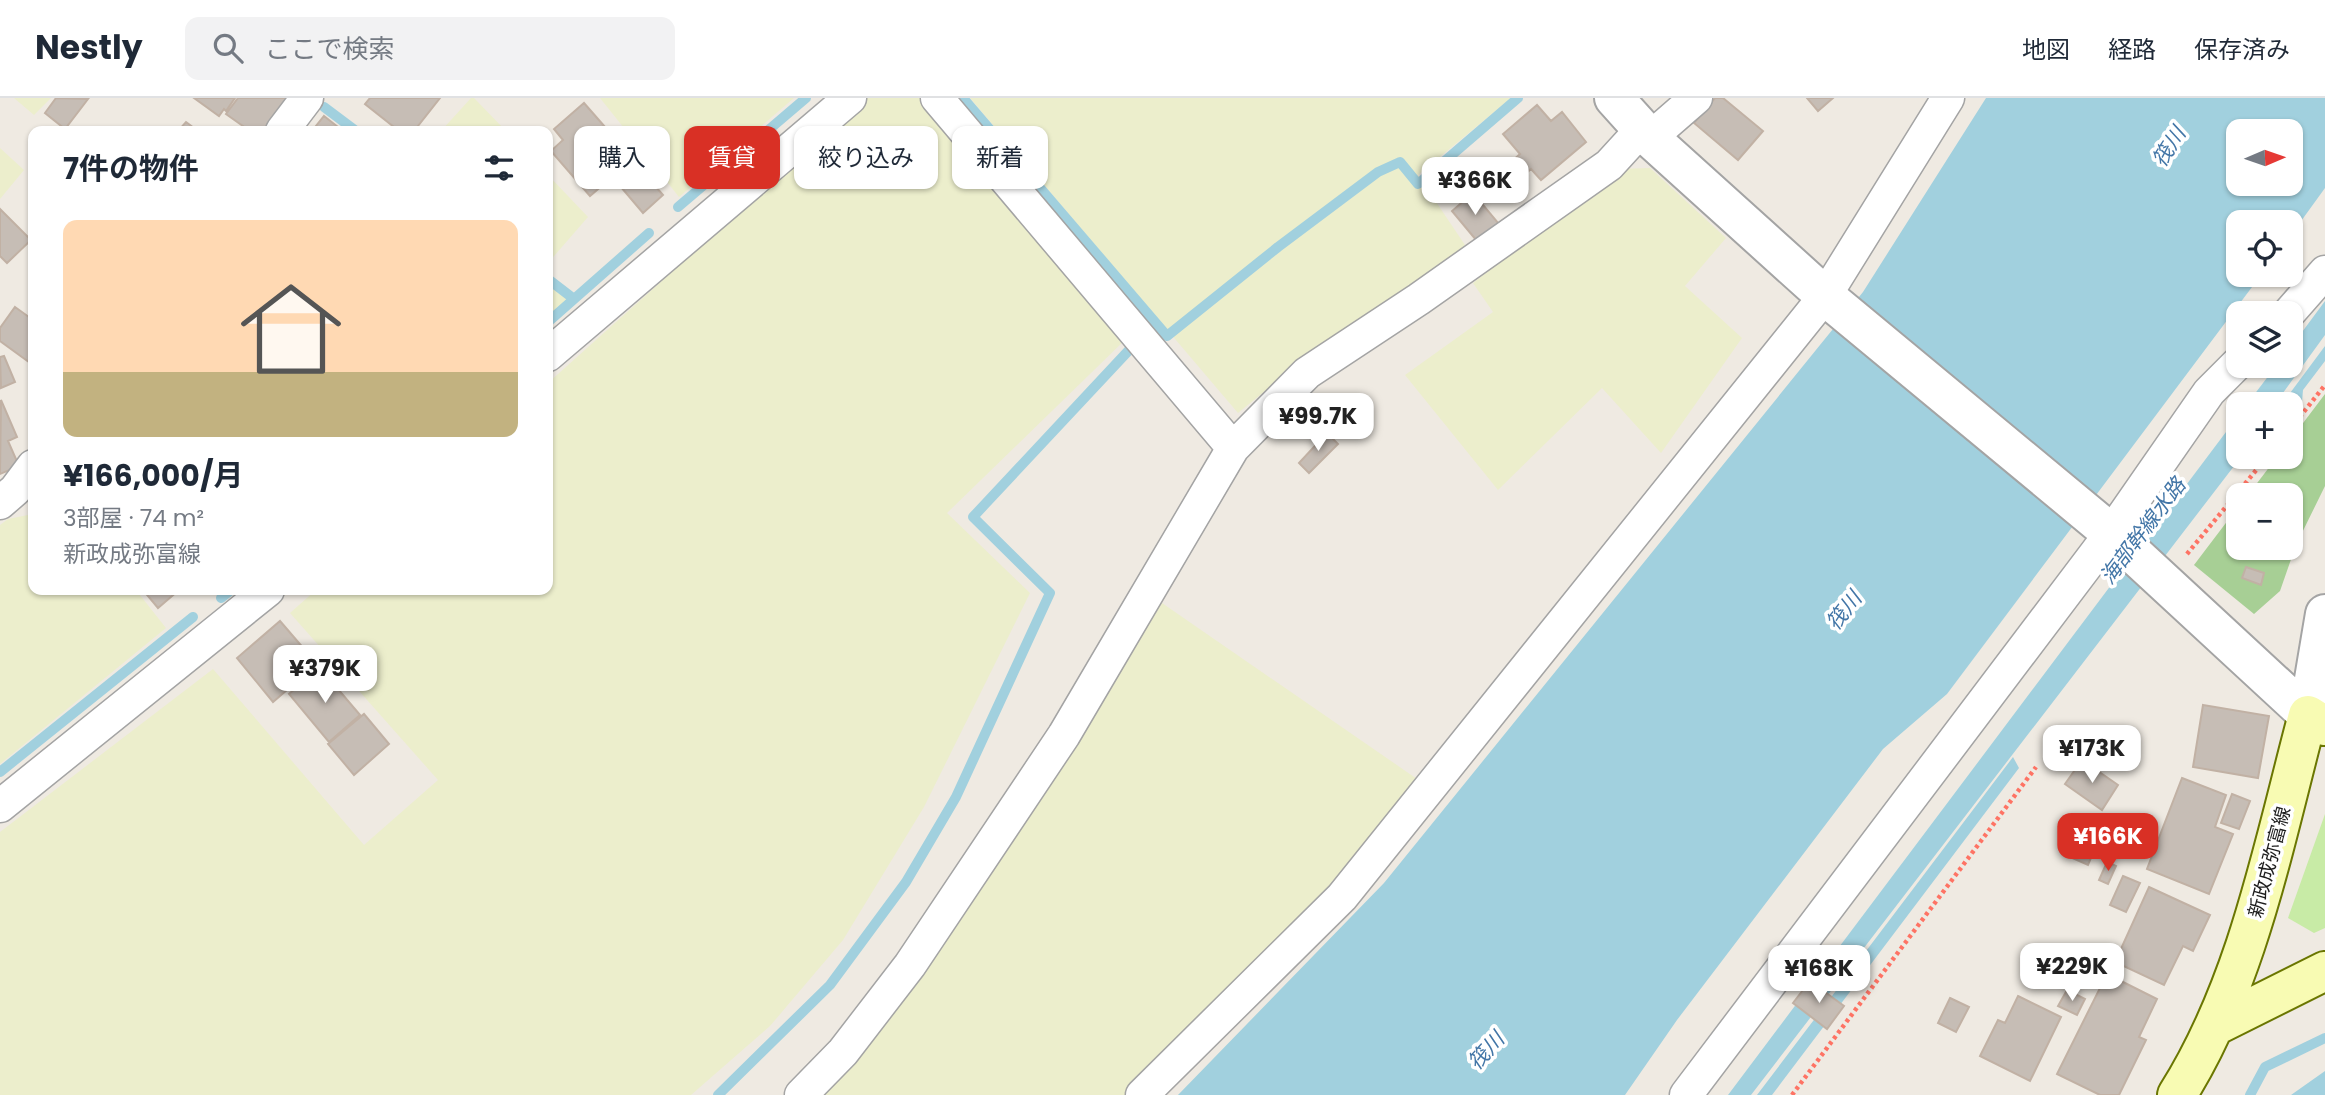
<!DOCTYPE html>
<html lang="ja">
<meta charset="utf-8">
<style>
body{margin:0;font-family:Poppins,"Noto Sans JP",sans-serif;background:#f2f2f3;color:#1f2937;height:100vh;display:flex;flex-direction:column;font-size:26px;white-space:nowrap}
*{box-sizing:border-box;margin:0}
p{font-size:23px;color:#747a83}
.icon{flex:none;width:38px;height:38px;fill:none;stroke:currentColor;stroke-width:2;stroke-linecap:round;stroke-linejoin:round}
.map{position:relative;flex:1;overflow:hidden}
.side{position:absolute;left:28px;top:28px;width:525px;height:469px;display:flex;flex-direction:column;background:#fff;border-radius:14px;box-shadow:0 2px 5px #0004}
.side>*{flex:none}
.banner{position:absolute;left:574px;top:28px;width:665px;height:63px;display:flex;gap:14px}
.needle{width:46px;rotate:88deg}
.tools{position:absolute;left:2226px;top:21px;display:grid;gap:14px}
.tools a{display:grid;place-items:center;width:77px;height:77px;border-radius:14px;background:#fff;box-shadow:0 2px 5px #0004;font-size:35px}
.price{position:absolute;translate:-50% -60px;padding:0 16px;border-radius:14px;background:#fff;color:#222;font-size:23px;line-height:46px;filter:drop-shadow(0 2px 4px #0008)}
.price::after{content:'';position:absolute;left:50%;top:42px;width:21px;height:16px;margin-left:-10px;background:inherit;clip-path:polygon(0 0,100% 0,50% 100%)}
.price.selected{background:#d93025;color:#fff}
ul{padding:0;list-style:none}
li{display:grid;align-content:center;gap:14px;height:371px;padding:0 35px}
li span{display:grid;place-items:center;height:217px;border-radius:14px;color:#555}
li>.icon{margin-inline-start:auto}
span .icon{width:126px;height:126px;fill:#fffc;stroke-width:1}
li b{font-size:30px}
h2{display:flex;justify-content:space-between;align-items:center;height:84px;padding:0 35px;font-size:30px}
.tag{padding:0 24px;border-radius:14px;background:#fff;box-shadow:0 2px 5px #0004;font-size:24px;line-height:63px}
.tag.selected{background:#d93025;color:#fff}
header{display:flex;align-items:center;gap:42px;box-sizing:border-box;height:98px;padding:0 35px;background:#fff;border-bottom:2px solid #e0e1e3}
header strong{font-size:33px}
nav{display:flex;gap:38px;margin-inline-start:auto;font-size:24px}
.search{width:490px;height:63px;background:#f2f2f3;display:flex;align-items:center;gap:18px;box-sizing:border-box;padding:0 24px;border-radius:14px;color:#747a83;font-size:26px}
.map>svg:first-child{display:block}
.farmland{fill:#eceecc}
.grass{fill:#c8eba6}
.forest{fill:#a7cf95}
.water{fill:#a1d0de;fill-rule:evenodd}
.lines{fill:none;stroke-linecap:round;stroke-linejoin:round}
.stream{stroke:#a1d0de;stroke-width:10}
.building{fill:#c6bdb5;stroke:#c1b1a4;stroke-width:2}
.minor-casing{stroke:#a4a4a4;stroke-width:35}
.tertiary-casing{stroke:#a4a4a4;stroke-width:42}
.secondary-casing{stroke:#6a7601;stroke-width:42}
.path{stroke:#fe7364;stroke-width:4.5;stroke-dasharray:3.5 3.5;stroke-linecap:butt}
.minor{stroke:#fff;stroke-width:32}
.tertiary{stroke:#fff;stroke-width:38}
.secondary{stroke:#f8fbb3;stroke-width:38}
.labels{text-anchor:middle;stroke-width:7;stroke-linejoin:round;paint-order:stroke}
.street-label{font-size:19px;fill:#1d1d1d;stroke:#fff}
.water-label{font-size:21px;font-style:italic;fill:#4376a7;stroke:#fff}
</style>
<header>
<strong>Nestly</strong>
<div class="search"><svg class="icon" aria-label="search" viewBox="0 0 24 24"><circle cx="10" cy="10" r="6"/><path d="M15 15l6 6"/></svg>ここで検索</div>
<nav><a>地図</a><a>経路</a><a>保存済み</a></nav>
</header>
<div class="map">
<svg width="2325" height="997" viewBox="0 0 2325 997">
<rect width="100%" height="100%" fill="#efeae2"/>
<!-- farmland -->
<path class="farmland" d="M14 0H51L34 17Z
M471 0H474L506 33H441Z
M600 0H794L679 99Z
M866 0H923L1128 239 947 415 1030 495 924 709 843 842 770 928 691 997H0V734L213 571 364 747 438 682 290 515 316 492H548V285Z
M970 0H1511L1418 77 1465 147 1418 185 1303 262 1238 315Z
M0 50 24 72 0 101Z
M1650 70 1726 140 1685 188 1742 240 1661 355 1602 290 1498 392 1405 277 1493 214 1473 185 1620 71Z
M548 77 588 119 548 165Z
M548 187 568 202 548 220Z
M33 416V492H136L166 530 0 666V427L8 421Z
M1162 505 1420 683 1327 796 1125 997H816L1069 653Z"/>
<!-- grass -->
<path class="grass" d="M2325 716V830L2314 835 2288 820Z"/>
<!-- forest -->
<path class="forest" d="M2325 296V388L2296 447 2280 493 2254 516 2194 467 2238 409V450H2291V397H2248L2277 359H2291V341Z"/>
<!-- water -->
<path class="water" d="M1986 0H2325V90L2291 137V124H2238V177H2261L1947 596 1883 651 1677 922 1625 997H1178L1384 785 1863 194ZM2238 33H2291V86H2238Z
M2325 203V237L2275 306H2247L2276 268H2291V249Z
M2325 248V263L2303 292 2302 304 2291 318V306H2282Z
M2238 318V359H2241L1751 997H1728Z
M2013 659 2019 670 1772 997H1757Z
M2325 973V997H2291Z"/>
<g class="lines">
<!-- stream -->
<path class="stream" d="M963 0 1167 238 1278 149 1378 74 1400 64 1418 86 1518 0
M324 9 356 33
M678 109 806 0
M548 181 574 201
M548 224 649 135
M221 500 231 492
M0 674 193 519
M718 997 830 887 906 784 956 699 1050 495 973 419 1131 250
M2250 997 2265 969 2325 940"/>
</g>
<!-- building -->
<path class="building" d="M56 0 88 1 65 31 45 15Z
M194 0H235L226 13 224 11 219 18Z
M238 0H290L267 33H250L226 16Z
M370 0H440L414 33H399L365 6Z
M1715 0H1723L1763 33 1738 62 1694 25Z
M1807 0H1833L1818 13Z
M584 5 633 61 590 98 551 53 563 42 554 31Z
M1537 7 1551 23 1562 14 1586 44 1541 82 1531 71 1524 77 1512 63 1520 56 1503 36Z
M324 18 343 33H312Z
M186 24 198 33H178Z
M641 72 663 97 643 115 621 89Z
M1473 95 1499 126 1477 143 1452 113Z
M0 111 31 142 7 165 0 158Z
M15 209 33 222V267L0 243V230Z
M4 258 15 284 1 290 0 259Z
M1 302 17 339 8 343 19 368 0 376Z
M1327 335 1338 346 1309 375 1299 365Z
M2246 469 2264 475 2261 487 2242 480Z
M143 492H179L158 510Z
M280 523 317 566 273 604 237 560Z
M320 570 360 617 329 644 289 596Z
M2203 607 2269 618 2258 680 2193 669Z
M364 616 389 646 354 677 328 646Z
M2082 662 2118 687 2102 712 2065 686Z
M2182 680 2226 697 2215 729 2233 736 2209 796 2147 771Z
M2232 696 2250 703 2239 731 2221 725Z
M2079 740 2096 748 2088 767 2070 759Z
M2107 764 2116 768 2108 786 2099 782Z
M2123 778 2140 785 2126 814 2110 807Z
M2149 789 2210 817 2193 853 2183 848 2164 887 2115 864Z
M2107 876 2157 901 2139 939 2146 942 2119 997H2100L2057 976Z
M1810 883 1844 908 1827 931 1793 905Z
M2067 892 2085 901 2077 917 2058 908Z
M2018 898 2061 919 2030 983 1980 958 1998 922 2005 925Z
M1950 900 1969 909 1956 934 1938 925Z"/>
<g class="lines">
<!-- minor casing -->
<g class="minor-casing">
<path id="minor" d="M937 0 1233 350
M282 33 307 0
M1650 40 1696 0
M2289 215 2325 174
M548 257 850 0
M0 405 15 392 33 368
M0 708 268 492
M801 997 843 954 910 867 1064 637 1233 350 1307 275 1419 201 1609 67 1641 32
M1142 997 1342 799 1825 198 1948 0
M1686 997 2111 435 2209 294 2238 265"/>
</g>
<!-- tertiary casing -->
<g class="tertiary-casing">
<path id="tertiary" d="M1614 0 1650 40 1825 198 2111 435 2308 617
M2308 617 2325 516"/>
</g>
<!-- secondary casing -->
<g class="secondary-casing">
<path id="secondary" d="M2215 928 2325 873
M2177 997C2248 885 2274 744 2308 617L2325 628"/>
</g>
<!-- path -->
<path class="path" d="M2291 330 2325 287
M2187 456 2267 359
M1792 997 2036 669"/>
<!-- minor -->
<use href="#minor" class="minor"/>
<!-- tertiary -->
<use href="#tertiary" class="tertiary"/>
<!-- secondary -->
<use href="#secondary" class="secondary"/>
</g>
<g class="labels">
<!-- street labels -->
<g class="street-label">
<text transform="translate(2269 764) rotate(-75)" y="7">新政成弥富線</text>
</g>
<!-- water labels -->
<g class="water-label">
<text transform="translate(2169 49) rotate(-57)" y="7">筏川</text>
<text transform="translate(2143 433) rotate(-53)" y="7">海部幹線水路</text>
<text transform="translate(1844 513) rotate(-52)" y="7">筏川</text>
<text transform="translate(1486 953) rotate(-48)" y="7">筏川</text>
</g>
</g>
</svg>
<div class="tools">
<a><svg class="needle" viewBox="-14 -14 28 28"><path d="M0-13l5 13h-10z" fill="#e53935"/><path d="M0 13l5-13h-10z" fill="#747a83"/></svg></a>
<a><svg class="icon" aria-label="locate" viewBox="0 0 24 24"><circle cx="12" cy="12" r="6"/><path d="M12 2v4M12 18v4M2 12h4M18 12h4"/></svg></a>
<a><svg class="icon" aria-label="layers" viewBox="0 0 24 24"><path d="M12 4l9 5-9 5-9-5zM3 14l9 5 9-5"/></svg></a>
<a>+</a>
<a>−</a>
</div>
<b class="price" style="left:1475px;top:119px">¥366K</b>
<b class="price" style="left:1318px;top:355px">¥99.7K</b>
<b class="price" style="left:325px;top:607px">¥379K</b>
<b class="price" style="left:2092px;top:687px">¥173K</b>
<b class="price selected" style="left:2108px;top:775px">¥166K</b>
<b class="price" style="left:2072px;top:905px">¥229K</b>
<b class="price" style="left:1819px;top:907px">¥168K</b>
<div class="banner">
<a class="tag">購入</a>
<a class="tag selected">賃貸</a>
<a class="tag">絞り込み</a>
<a class="tag">新着</a>
</div>
<section class="side">
<h2>7件の物件<svg class="icon" aria-label="filters" viewBox="0 0 24 24"><path d="M4 7h16M4 17h16"/><circle cx="9" cy="7" r="2"/><circle cx="15" cy="17" r="2"/></svg></h2>
<ul>
<li><span style="background:linear-gradient(#ffd9b3 70%,#c2b280 0)"><svg class="icon" aria-label="home" viewBox="0 0 24 24"><path d="M3 11l9-7 9 7M6 9v11h12V9"/></svg></span><div><b>¥166,000/月</b><p>3部屋 · 74 m²</p><p>新政成弥富線</p></div></li>
</ul>
</section>
</div>
